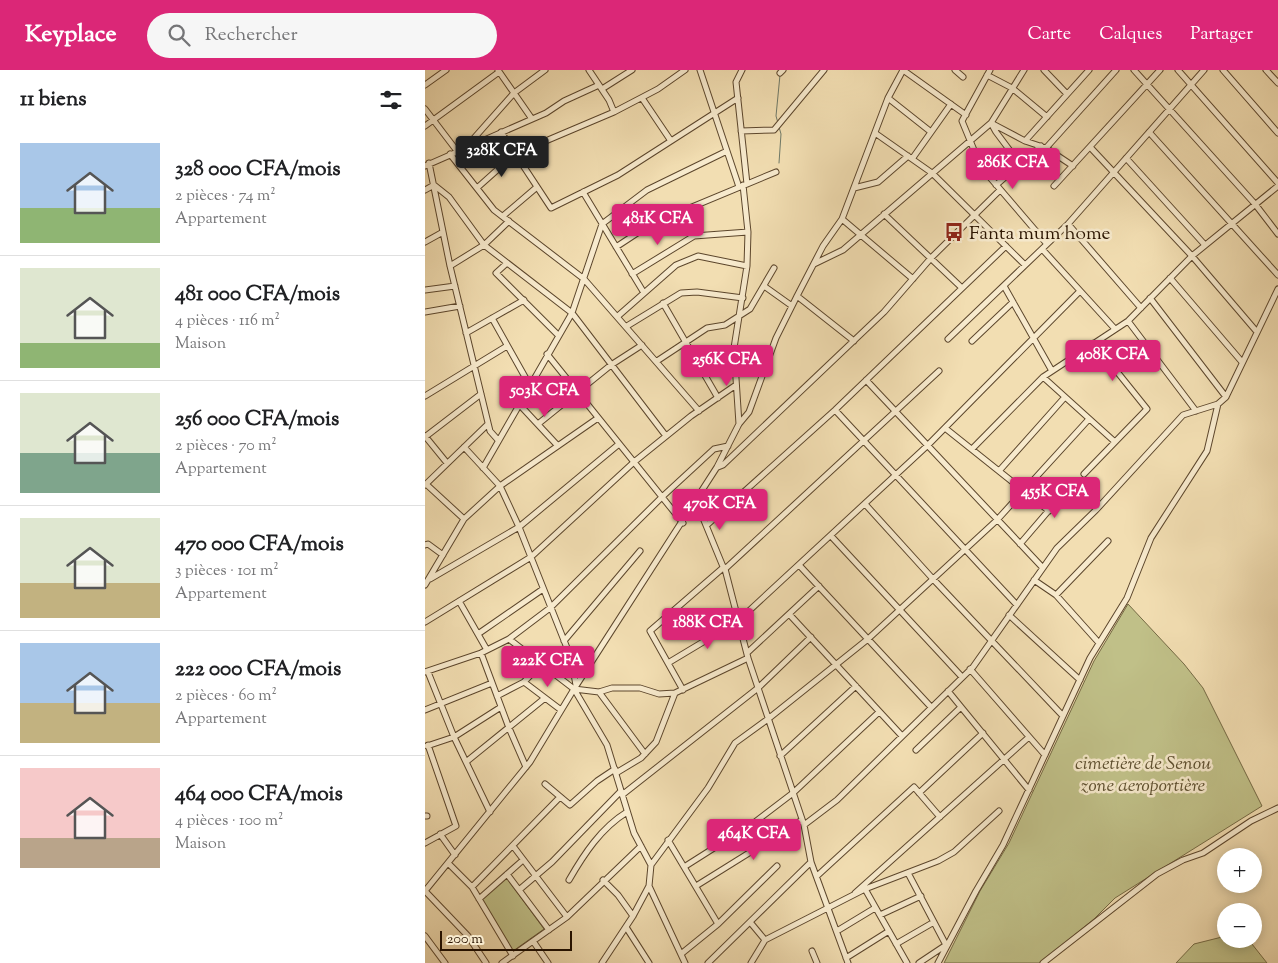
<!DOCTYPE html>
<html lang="fr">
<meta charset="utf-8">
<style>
body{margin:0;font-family:"Sorts Mill Goudy",serif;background:#f6f6f6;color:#202124;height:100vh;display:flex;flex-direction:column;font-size:19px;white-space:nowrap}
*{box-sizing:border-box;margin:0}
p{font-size:16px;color:#757577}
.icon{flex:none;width:28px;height:28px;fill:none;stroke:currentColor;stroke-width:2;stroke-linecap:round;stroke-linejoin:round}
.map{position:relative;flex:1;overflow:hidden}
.details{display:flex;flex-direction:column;background:#fff;width:425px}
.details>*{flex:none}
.tools{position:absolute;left:792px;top:778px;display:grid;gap:10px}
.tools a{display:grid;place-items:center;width:45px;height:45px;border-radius:50%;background:#fff;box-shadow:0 2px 12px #0003;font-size:25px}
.scale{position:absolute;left:15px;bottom:12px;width:132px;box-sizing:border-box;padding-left:5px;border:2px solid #2a1400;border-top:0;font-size:14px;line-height:18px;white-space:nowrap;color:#2a1400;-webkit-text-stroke:4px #f7eacd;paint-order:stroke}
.price{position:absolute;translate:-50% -42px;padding:0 11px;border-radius:5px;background:#db2777;color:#fff;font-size:16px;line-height:32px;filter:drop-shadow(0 1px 2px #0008)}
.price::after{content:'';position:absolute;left:50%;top:30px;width:15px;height:11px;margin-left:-8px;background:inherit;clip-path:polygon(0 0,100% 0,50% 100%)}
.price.current{background:#222;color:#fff}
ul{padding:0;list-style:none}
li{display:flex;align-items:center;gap:15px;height:125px;padding:0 20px}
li+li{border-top:1px solid #e0e0e0}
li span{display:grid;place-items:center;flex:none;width:140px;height:100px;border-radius:0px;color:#555}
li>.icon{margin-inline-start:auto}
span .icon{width:60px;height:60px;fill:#fffc;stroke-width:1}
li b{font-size:21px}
h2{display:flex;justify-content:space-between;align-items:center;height:60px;padding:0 20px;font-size:21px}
header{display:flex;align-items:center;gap:30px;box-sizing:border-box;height:70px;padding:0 25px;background:#db2777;color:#fff}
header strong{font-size:24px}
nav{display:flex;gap:28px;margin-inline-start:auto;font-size:18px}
.search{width:350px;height:45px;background:#f6f6f6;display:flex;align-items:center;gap:12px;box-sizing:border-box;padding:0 18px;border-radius:28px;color:#757577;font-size:19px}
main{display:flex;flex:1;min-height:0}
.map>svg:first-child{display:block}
.green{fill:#c0c088;stroke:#756a44}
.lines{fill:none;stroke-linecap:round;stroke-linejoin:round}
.stream{stroke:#6e7968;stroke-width:1}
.minor-casing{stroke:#5c462c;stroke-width:7}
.minor{stroke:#f7eacd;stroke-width:5}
.labels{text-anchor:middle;stroke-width:5;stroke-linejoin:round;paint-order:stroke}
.poi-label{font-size:19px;fill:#2a1400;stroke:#f7eacd;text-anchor:start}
.park-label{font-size:19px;font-style:italic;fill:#5e5030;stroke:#f7eacd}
</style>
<header>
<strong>Keyplace</strong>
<div class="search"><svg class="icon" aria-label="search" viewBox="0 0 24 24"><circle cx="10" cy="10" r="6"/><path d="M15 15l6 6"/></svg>Rechercher</div>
<nav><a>Carte</a><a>Calques</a><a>Partager</a></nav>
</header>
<main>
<section class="details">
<h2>11 biens<svg class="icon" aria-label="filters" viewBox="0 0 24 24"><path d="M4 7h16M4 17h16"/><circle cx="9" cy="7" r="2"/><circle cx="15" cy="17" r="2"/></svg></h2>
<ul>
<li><span style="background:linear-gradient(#a9c7e8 65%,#8fb573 0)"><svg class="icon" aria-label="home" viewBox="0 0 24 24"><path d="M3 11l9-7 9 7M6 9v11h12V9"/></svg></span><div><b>328 000 CFA/mois</b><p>2 pièces · 74 m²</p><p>Appartement</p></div></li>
<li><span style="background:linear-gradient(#dfe7d0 75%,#8fb573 0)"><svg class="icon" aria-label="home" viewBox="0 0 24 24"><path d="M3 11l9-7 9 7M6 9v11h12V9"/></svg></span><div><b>481 000 CFA/mois</b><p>4 pièces · 116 m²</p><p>Maison</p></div></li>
<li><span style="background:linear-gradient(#dfe7d0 60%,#7fa58c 0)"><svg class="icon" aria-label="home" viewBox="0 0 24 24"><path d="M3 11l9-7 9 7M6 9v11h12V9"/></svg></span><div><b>256 000 CFA/mois</b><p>2 pièces · 70 m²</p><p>Appartement</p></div></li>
<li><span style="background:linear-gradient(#dfe7d0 65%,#c2b280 0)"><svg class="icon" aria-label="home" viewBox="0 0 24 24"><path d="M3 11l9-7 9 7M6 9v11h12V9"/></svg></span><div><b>470 000 CFA/mois</b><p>3 pièces · 101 m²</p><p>Appartement</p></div></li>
<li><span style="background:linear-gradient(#a9c7e8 60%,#c2b280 0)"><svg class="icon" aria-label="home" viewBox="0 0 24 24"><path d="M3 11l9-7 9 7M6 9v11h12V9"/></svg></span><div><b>222 000 CFA/mois</b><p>2 pièces · 60 m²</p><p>Appartement</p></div></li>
<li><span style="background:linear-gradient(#f6c9c9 70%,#b9a48a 0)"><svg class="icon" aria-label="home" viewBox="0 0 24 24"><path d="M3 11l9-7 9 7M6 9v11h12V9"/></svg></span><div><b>464 000 CFA/mois</b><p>4 pièces · 100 m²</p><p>Maison</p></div></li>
</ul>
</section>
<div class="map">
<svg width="853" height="893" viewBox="0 0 853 893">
<rect width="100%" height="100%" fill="#f2deb2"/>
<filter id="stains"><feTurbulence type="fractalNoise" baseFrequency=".004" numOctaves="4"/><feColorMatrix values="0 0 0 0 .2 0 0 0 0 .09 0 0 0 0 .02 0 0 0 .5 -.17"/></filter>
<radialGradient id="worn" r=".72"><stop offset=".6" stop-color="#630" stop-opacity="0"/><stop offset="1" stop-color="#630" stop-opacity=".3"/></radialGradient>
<!-- green -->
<path class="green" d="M703 534 759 594 778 618 837 736 690 828 669 849 615 893H519L555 821 584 773 669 591Z
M81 807 119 859 88 881 56 829Z
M801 866V869H823L842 893H751L769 874Z"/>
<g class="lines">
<!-- stream -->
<path class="stream" d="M353 53 351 46 355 5
M354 57 356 64 354 93"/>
<!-- minor casing -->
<g class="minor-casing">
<path id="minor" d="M73 0 107 49
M164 0 184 30 189 42
M275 0 314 117
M317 0 311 12 322 114
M478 0 541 45
M530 0 538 7
M565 0 537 51 556 97 622 174
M619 0 642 24
M709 0 830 134 853 164
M753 0 853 113
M798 0 853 63
M841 0 853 13
M355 3 358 0
M562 5 587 18 622 47
M0 15 21 0
M177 19 207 0
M217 28 246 71
M463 28 506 62
M0 39 32 81
M566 53 600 71 621 78 648 96
M566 53 571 62 595 94
M0 56 74 2
M316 61 349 60 399 0
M76 62 126 138 193 105 313 28
M724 62 853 205
M450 63 507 103 600 195
M600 71 664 0
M42 76 89 23 120 0
M665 77 767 186 832 262
M621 78 691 0
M25 84 69 140 159 209 274 341
M701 88 780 175
M487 89 526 34
M4 93 25 196 65 361 73 370
M0 96 121 43 139 31 174 15
M571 115 616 76
M629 116 735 0
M52 118 90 84 189 42 233 19 260 0
M429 118 453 112 483 86
M0 120 9 115 24 127 59 175 147 243 241 366
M158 122 219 223
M459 144 537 218
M78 146 112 117
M417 149 488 209
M643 154 716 238
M0 172 18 162
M191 177 226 154 351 102
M617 179 690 259
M82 193 71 203 133 265
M389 194 418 180 566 53 599 0
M25 196 59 175 84 151
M207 204 269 166 323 162
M745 208 817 292
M339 216 367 236
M579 216 627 301
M0 220 30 216
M372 226 429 271
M725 228 801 327
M238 233 293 328
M0 242 35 236
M193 246 251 195 273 186 322 196
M67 248 104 314
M703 251 771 341
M202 256 256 223 272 222 318 228
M41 263 99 230
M523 269 643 154 779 0
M547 271 588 232
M122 284 258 453
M232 291 282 258 300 255 325 239 349 198
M618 307 690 372
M441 310 618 498
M0 326 82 276
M93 333 133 376
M410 340 592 535
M113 354 186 295 217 275
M314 354 309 278 322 196 323 162 318 115
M520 358 624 441
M0 366 22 393
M0 367 56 324
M39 377 75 416 94 457 146 588 151 615
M547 379 618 307 703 251 767 186 853 116
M293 397 298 395 459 242 506 188 575 120
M58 398 147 243 177 154 222 120 302 81
M574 401 640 327
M659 404 722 339 669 273
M1 414 39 449
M0 415 63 354
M271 431 299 499
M440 434 508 509 638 646
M282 455 410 340 581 176
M406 466 537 607
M595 474 649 411
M0 475 3 474 18 485
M374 495 506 637
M5 509 94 457 194 374
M609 510 631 525 674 573
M0 515 39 449 75 416 173 348
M631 525 683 471
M34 531 62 580
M364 544 477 666
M584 545 655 610
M0 552 106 487 209 392 266 346 311 315
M53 564 118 519
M84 569 149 619 182 675 209 763 226 795 224 816 208 846 177 893
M139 571 215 481
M56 583 84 658 101 697
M322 583 394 516
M323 588 300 499 514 301
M243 593 313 551 503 375 655 221
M545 599 620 685
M0 602 56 583 84 569 125 538 237 427 289 379 303 376
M3 602 29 667 65 742
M99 612 136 640
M149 619 174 622 187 618H215L234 624 250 623 323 588 379 755 386 792 423 893
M258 620 225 561 299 497
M523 621 604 720
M174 622 220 684
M72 626 99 612 116 594
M0 640 67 613
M2 676 29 667 76 637
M491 680 536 637
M355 686 431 616
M41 692 120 628
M191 703 216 688 231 672 250 623
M120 714 145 735 172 711 190 699
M494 723 558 663
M197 725 333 618 386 567
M0 746H2
M379 755 412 730 548 597 632 478 671 440 758 345 793 334 801 327 853 219
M15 764 30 785
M243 770 293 854
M0 773 31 756 3 675
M88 776 142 847
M23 793 47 817 88 886
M226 795 283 718 310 673 343 649 443 569 572 450 664 349
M259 797 330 752 368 723 454 642
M483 803 521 875 494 893
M82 804 124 860
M392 806 489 717 515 747
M144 810C159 784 176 758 202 742
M178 810 193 825 208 846
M224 816 260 893
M271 816 377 750
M47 817 135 727
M440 819 513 791 529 782 574 741
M94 820 127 792 196 721
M0 821 105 692 149 619 292 397 314 354 324 342 351 268 372 226 398 176 417 149 463 28 478 0
M0 821 43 866 61 893
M430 823 604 667
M54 829 98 790
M455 845 496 826
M325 852 340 870
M201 857 224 893
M412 861 450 838
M0 866 20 893
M108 871 123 893
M471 874 509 852
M387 881 392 893
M256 884 293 854 352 796
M421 888 464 861
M77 893 142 847 216 776
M283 893 386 792
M326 893 340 870 440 819 482 893
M513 893 551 821 578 775 665 588 702 528 726 468 782 381 793 334
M618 893 732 804 758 790 778 783 826 751 853 738"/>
</g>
<!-- minor -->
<use href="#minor" class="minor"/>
</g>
<!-- icons -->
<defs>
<g id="bus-bare" transform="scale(1.5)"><path d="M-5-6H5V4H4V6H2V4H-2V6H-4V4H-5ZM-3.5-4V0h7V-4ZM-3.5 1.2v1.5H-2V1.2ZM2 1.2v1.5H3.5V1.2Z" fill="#8f2418" stroke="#f7eacd" stroke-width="2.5" paint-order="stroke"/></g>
</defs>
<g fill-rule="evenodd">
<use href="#bus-bare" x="529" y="162"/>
</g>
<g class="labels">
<!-- poi labels -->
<g class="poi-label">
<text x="544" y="169">Fanta mum home</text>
</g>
<!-- park labels -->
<g class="park-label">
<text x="718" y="699">cimetière de Senou<tspan x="718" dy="22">zone aeroportière</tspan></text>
</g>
</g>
<rect width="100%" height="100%" filter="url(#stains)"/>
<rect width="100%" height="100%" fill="url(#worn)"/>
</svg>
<div class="tools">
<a>+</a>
<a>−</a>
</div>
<div class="scale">200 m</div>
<b class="price current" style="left:77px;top:108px">328K CFA</b>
<b class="price" style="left:588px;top:120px">286K CFA</b>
<b class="price" style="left:233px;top:176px">481K CFA</b>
<b class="price" style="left:688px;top:312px">408K CFA</b>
<b class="price" style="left:302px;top:317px">256K CFA</b>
<b class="price" style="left:120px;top:348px">503K CFA</b>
<b class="price" style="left:630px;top:449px">455K CFA</b>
<b class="price" style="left:295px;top:461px">470K CFA</b>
<b class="price" style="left:283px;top:580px">188K CFA</b>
<b class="price" style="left:123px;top:618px">222K CFA</b>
<b class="price" style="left:329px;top:791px">464K CFA</b>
</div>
</main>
